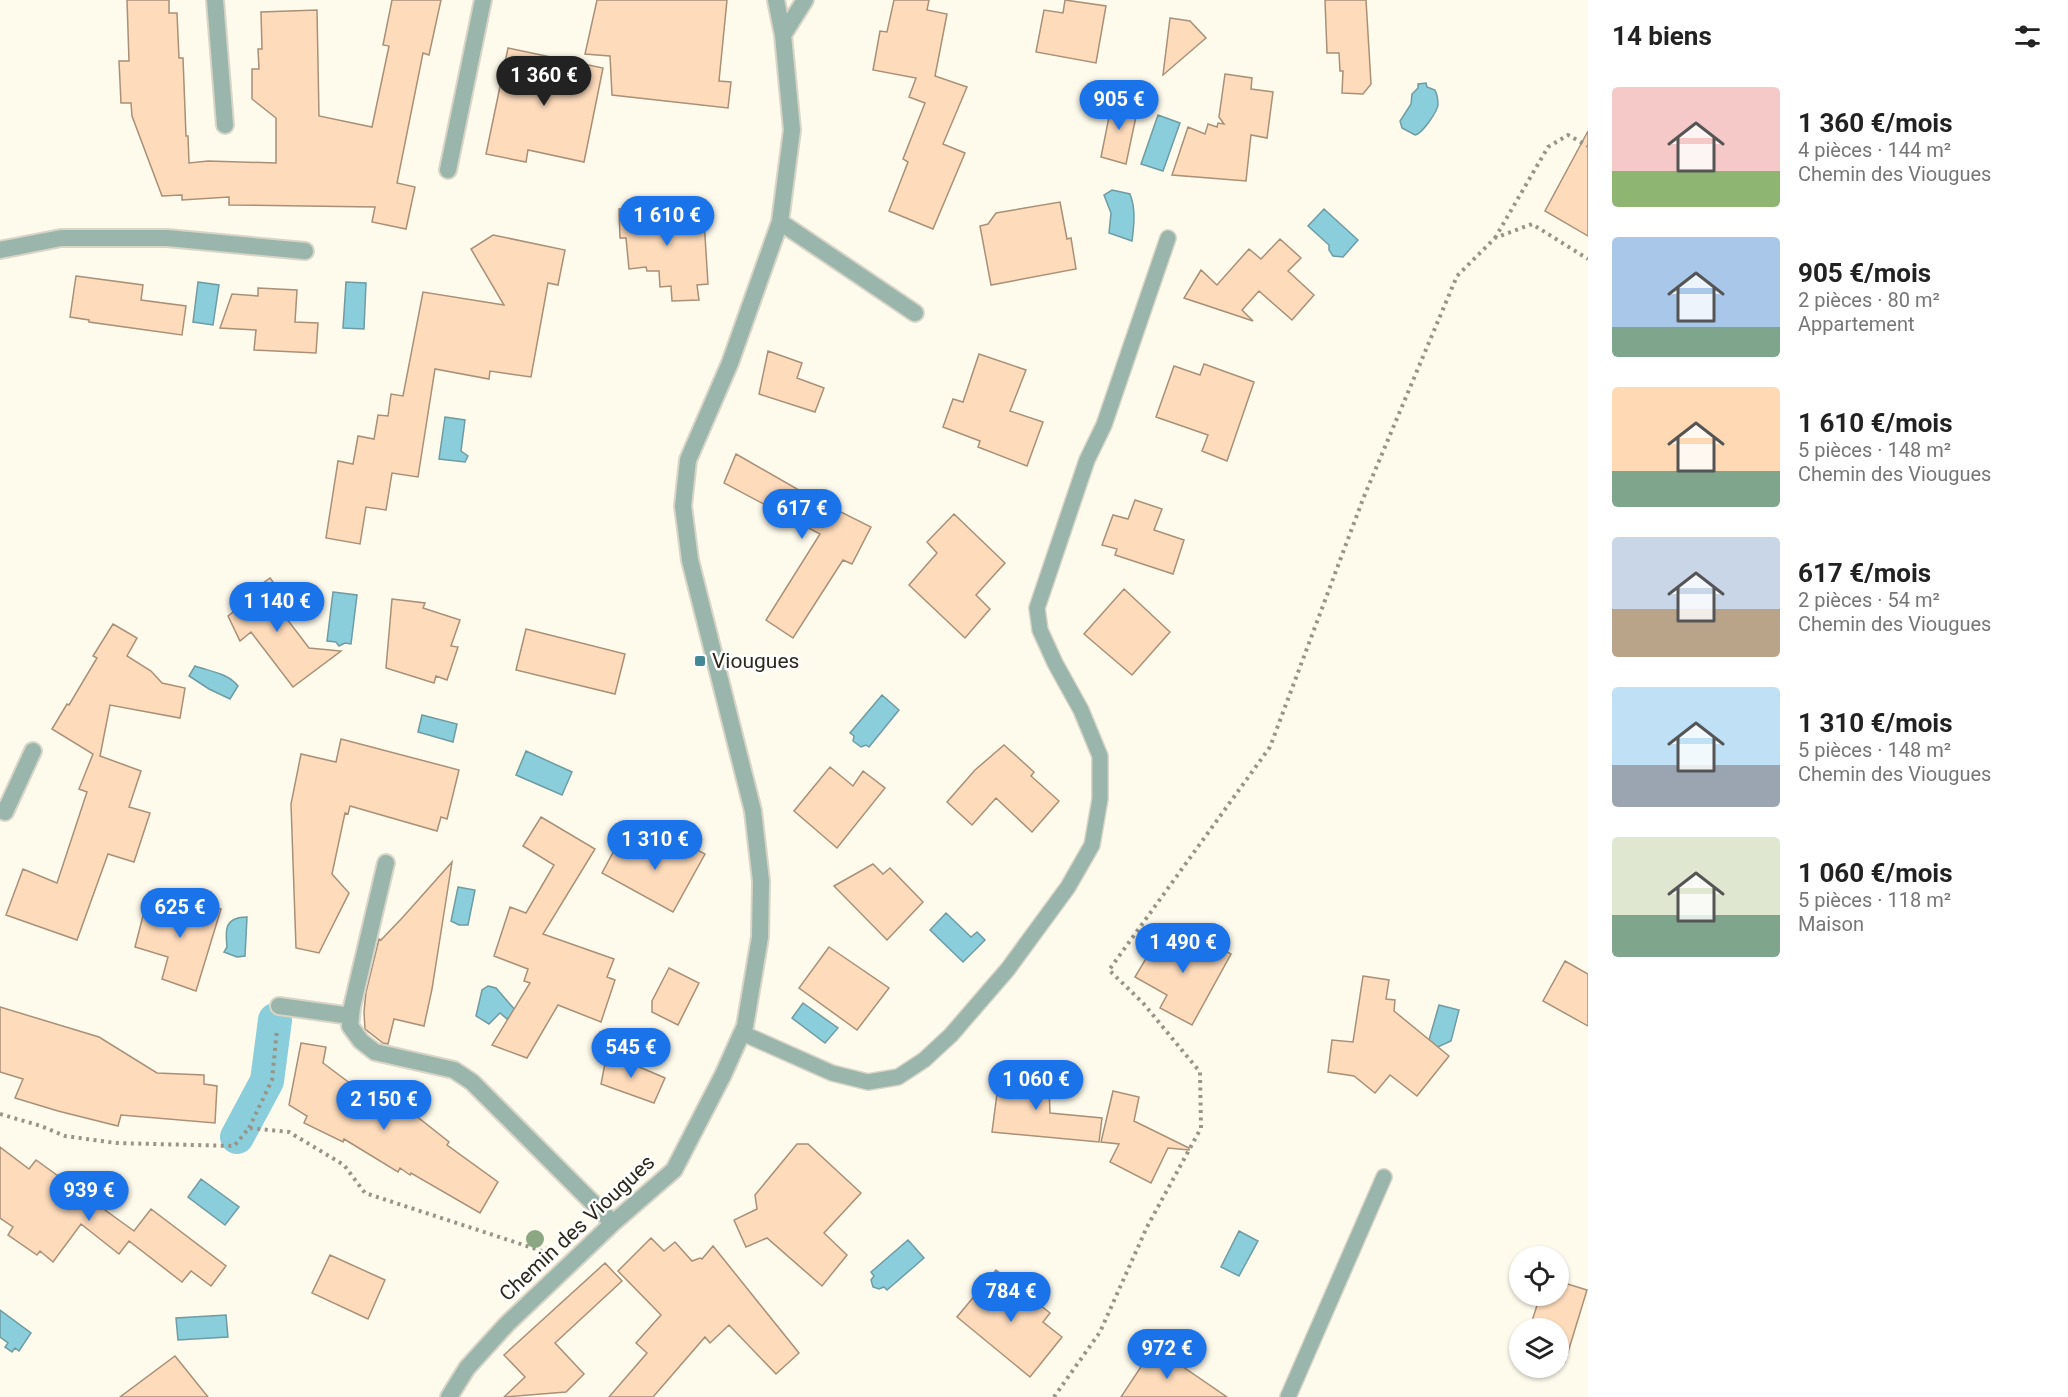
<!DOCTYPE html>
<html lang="fr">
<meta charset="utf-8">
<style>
body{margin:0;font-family:Roboto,sans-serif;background:#f6f6f6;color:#222;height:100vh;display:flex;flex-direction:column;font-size:22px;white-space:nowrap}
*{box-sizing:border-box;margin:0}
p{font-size:20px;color:#767676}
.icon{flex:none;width:33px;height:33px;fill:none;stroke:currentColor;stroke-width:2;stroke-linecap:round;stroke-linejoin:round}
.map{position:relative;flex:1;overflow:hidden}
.panel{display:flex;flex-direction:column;background:#fff;width:480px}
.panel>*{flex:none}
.controls{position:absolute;left:1509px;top:1246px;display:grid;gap:12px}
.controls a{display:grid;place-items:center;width:60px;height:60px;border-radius:50%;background:#fff;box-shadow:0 2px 4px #0004;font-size:30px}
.price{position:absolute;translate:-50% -51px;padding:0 14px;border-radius:21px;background:#1a73e8;color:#fff;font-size:20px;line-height:39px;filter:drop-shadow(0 2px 3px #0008)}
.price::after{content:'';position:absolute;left:50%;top:36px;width:18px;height:14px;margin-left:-9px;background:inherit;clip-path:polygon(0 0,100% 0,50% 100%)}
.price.current{background:#222;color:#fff}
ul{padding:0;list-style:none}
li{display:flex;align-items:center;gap:18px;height:150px;padding:0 24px}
li span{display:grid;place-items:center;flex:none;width:168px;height:120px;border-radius:6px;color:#555}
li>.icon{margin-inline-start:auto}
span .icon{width:72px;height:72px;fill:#fffc;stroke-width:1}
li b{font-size:26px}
h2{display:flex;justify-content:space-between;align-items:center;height:72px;padding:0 24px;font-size:26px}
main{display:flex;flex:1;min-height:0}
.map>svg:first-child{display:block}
.water{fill:#8acddb;stroke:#6e9ca2;stroke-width:1.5}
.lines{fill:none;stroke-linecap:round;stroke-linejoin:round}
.canal{stroke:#8acddb;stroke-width:34}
.building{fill:#fddbbb;stroke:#a99077;stroke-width:1.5}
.service-casing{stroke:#d8d5c7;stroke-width:18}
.minor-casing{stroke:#d8d5c7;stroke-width:20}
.path{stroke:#989587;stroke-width:4;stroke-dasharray:3 4.5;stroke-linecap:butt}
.service{stroke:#9ab5ac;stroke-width:15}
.minor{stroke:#9ab5ac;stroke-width:16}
.tree{fill:#8ca783}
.poi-dot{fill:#448897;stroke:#fff;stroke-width:2}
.labels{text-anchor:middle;stroke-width:5;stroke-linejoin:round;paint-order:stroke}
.poi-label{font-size:21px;fill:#2d2a1c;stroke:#fff;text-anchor:start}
.street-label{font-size:21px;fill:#2d2a1c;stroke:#fff}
</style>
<main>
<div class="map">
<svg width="1588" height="1397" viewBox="0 0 1588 1397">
<rect width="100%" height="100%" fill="#fefbed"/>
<!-- water -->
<path class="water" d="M1426 83 1427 87 1435 90C1437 94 1438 100 1438 105 1437 112 1422 134 1415 135L1402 128 1400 121 1411 104 1412 94 1418 88V84Z
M1158 115 1180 123 1163 171 1141 164Z
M1112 190 1130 194C1136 209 1134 225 1132 241L1109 233 1111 213 1104 195Z
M1324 209 1358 240 1343 257 1333 256 1329 250V245L1308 226Z
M198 282 219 285 213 325 193 322Z
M346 282 366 283 364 329 343 328Z
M445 417 465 420 461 451 468 456 465 462 439 459Z
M333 592 357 595 351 644 345 643 339 646 336 642 327 641Z
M195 666C209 671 228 673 238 686L230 699 209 689 189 676Z
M882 695 899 710 869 747 866 745 861 747 853 741 854 736 850 733Z
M422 715 457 724 453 742 418 732Z
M526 751 572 772 562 795 516 775Z
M458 887 475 890 468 925H459L451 921Z
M946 913 971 937 977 932 985 940 963 962 930 930Z
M247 917 245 956 237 957 224 952 227 947C225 929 225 917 247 917Z
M488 986 496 988 516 1011 507 1019 500 1013 489 1024 476 1016 482 990Z
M803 1003 838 1028 825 1043 792 1018Z
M1439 1005 1459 1010 1451 1041 1438 1047 1429 1040Z
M201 1179 239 1207 225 1225 188 1197Z
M1239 1231 1258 1241 1239 1276 1221 1267Z
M908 1240 924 1258 887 1290 884 1287 879 1289 873 1287 871 1280 874 1276 871 1272Z
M0 1310 31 1333 19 1351 15 1348 12 1352 5 1347 8 1343 0 1337Z
M226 1315 228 1337 178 1340 176 1318Z"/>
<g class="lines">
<!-- canal -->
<path class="canal" d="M237 1137 267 1081 275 1020"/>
</g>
<!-- building -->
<path class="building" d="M127 0H169V13H177L179 58H183L186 136H188L189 163 208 161 276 163V118L252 99V69H259L258 49H262L261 12 317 10 319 116 372 127 389 46 383 45 392 0H441L429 55 423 53 397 183 415 187 406 229 372 222 375 207 229 205V197L182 200V195L162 196 132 116 131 103H121L119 61H129Z
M597 0H727L719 81 731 82 728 108 612 95 610 56 585 54Z
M894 0H929L927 10 947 14 935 76 967 87 943 144 965 153 933 229 889 211 908 162 903 159 925 103 909 97 916 78 873 70 880 31 887 32Z
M1065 0 1106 6 1096 63 1036 52 1044 10 1063 13Z
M1325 0H1366L1371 84 1363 94 1342 93 1343 71H1340L1339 53H1327Z
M1170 18 1190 21 1206 38 1163 75Z
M508 48 603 68 584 162 528 150 526 162 486 154Z
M1225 74 1252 78 1251 89 1273 92 1267 138 1251 135 1246 181 1172 175 1188 127 1205 134 1208 124 1217 127 1218 123 1224 124 1219 117Z
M1113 97 1138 107 1126 164 1101 157Z
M1588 131V236L1545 211Z
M1060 202 1067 239 1071 238 1076 269 991 285 980 226 988 224 996 213Z
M688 204 689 221 704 220 708 284 697 285 699 300 672 301 671 286 660 287 659 271H647L646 267 629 269 626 238H620L619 209Z
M493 235 565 250 558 285 548 283 531 377 490 371 489 379 435 369 418 477 392 473 386 510 366 507 360 544 326 538 338 461 353 464 358 436 374 439 378 415 388 416 391 394 403 396 423 292 504 305 471 249Z
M1280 239 1301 258 1288 271 1314 295 1292 320 1259 291 1242 310 1253 321 1184 298 1201 270 1217 285 1249 249 1261 259Z
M76 276 143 285 141 300 186 306 182 335 89 322V320L70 317Z
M258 288 297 290 295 322 318 323 316 353 254 350 256 330 220 328 232 294 258 296Z
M768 351 802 363 797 378 824 388 815 412 759 394Z
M979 354 1026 370 1010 411 1043 422 1027 466 978 447 980 441 943 427 953 399 963 402Z
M1204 364 1254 382 1227 461 1202 451 1208 435 1156 417 1174 366 1200 375Z
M736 454 811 497 871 527 852 564 843 560 793 638 766 620 820 534 724 483Z
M1135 500 1162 509 1154 530 1184 540 1173 574 1115 555 1117 549 1102 545 1113 515 1128 519Z
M954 514 1005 563 976 595 990 609 965 638 909 585 937 553 927 542Z
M270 578 289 603 280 610 309 648 341 651 293 687 251 632 240 641 228 616 245 603 241 599Z
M1124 589 1170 632 1132 675 1084 634Z
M392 599 425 603 423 608 460 620 451 646 458 647 447 680 436 676 434 683 386 668Z
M113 624 137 638 127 656 151 671 162 683 185 688 180 718 110 705 100 756 141 771 129 807 150 813 134 862 108 854 77 940 6 915 23 869 57 883 87 792 79 789 93 754 52 729 67 704 69 705 97 658 93 656Z
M526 629 625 654 615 694 516 670Z
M341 739 459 770 447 819 441 817 437 831 350 806 348 814 345 813 332 874 349 893 319 953 296 948 291 804 301 754 336 762Z
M1004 745 1034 772 1031 776 1059 801 1032 832 996 798 972 825 947 802 975 770Z
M830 767 853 786 863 771 885 788 837 848 794 811Z
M541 817 595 849 543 934 614 959 607 977 615 980 601 1022 558 1005 527 1058 492 1045 530 983 524 981 528 969 494 956 510 907 526 913 554 865 523 846Z
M677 839 705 854 673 912 602 873 617 845 625 850 630 840 665 858Z
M452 862 432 989 424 1026 394 1019 388 1044 383 1043 365 1029 364 1012 366 992 379 939 381 940 403 917Z
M873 864 883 874 890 868 923 902 887 940 834 886Z
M183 898 221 909 196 991 162 979 168 957 135 947 146 904 179 913Z
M1163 930 1192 947 1198 936 1231 954 1192 1025 1160 1008 1167 995 1135 977Z
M829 947 889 988 857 1030 799 988Z
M1565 961 1588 974V1026L1543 1001Z
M669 968 699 983 678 1025 652 1012V1001Z
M1363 976 1389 980 1386 999 1395 1000 1394 1011 1449 1056 1417 1096 1390 1075 1375 1093 1354 1076 1328 1072 1332 1040 1353 1042Z
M0 1007 99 1037 157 1073 204 1075V1084L217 1086 215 1123 121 1115 118 1126 58 1111 15 1098 23 1079 0 1072Z
M301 1043 326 1047 323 1063 382 1107 391 1096 449 1142 447 1145 498 1182 480 1213 411 1173 410 1175 400 1168 398 1172 344 1139 343 1142 304 1123 307 1116 289 1105Z
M607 1053 665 1078 654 1103 601 1084Z
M1014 1061 1035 1084 1049 1086 1050 1113 1102 1118 1099 1142 992 1132 1000 1071Z
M1113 1091 1139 1097 1134 1121 1189 1148V1150L1168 1148 1151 1183 1110 1162 1119 1144 1101 1142Z
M797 1144H808L861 1193 824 1233 847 1255 822 1286 767 1238 746 1247 734 1220 757 1209 755 1195Z
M0 1147 29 1169 36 1160 134 1231 151 1209 226 1266 211 1286 191 1271 182 1282 129 1241 119 1254 81 1224 53 1262 40 1251 37 1255 8 1235 13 1227 0 1218Z
M651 1238 664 1251 675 1242 692 1261 700 1258 702 1259 713 1246 799 1353 776 1374 729 1325 710 1343 705 1337 653 1397H609L647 1353 636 1343 661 1315 618 1271Z
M330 1255 385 1280 368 1319 312 1293Z
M605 1263 622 1281 555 1343 584 1374 566 1392 504 1397 525 1377 504 1355Z
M996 1270 1050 1313 1043 1322 1062 1337 1030 1377 957 1317Z
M1558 1281 1587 1290 1565 1362H1558V1329L1532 1321 1540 1296H1558Z
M1154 1347 1227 1397H1121Z
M175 1356 208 1397H120Z"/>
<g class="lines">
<!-- service casing -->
<g class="service-casing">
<path id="service" d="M742 1033 832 1073 868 1082 898 1077 924 1060 951 1035 1008 969 1068 887 1092 845 1100 799V756L1081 710 1055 663 1040 630 1037 608 1087 460 1104 425 1168 238
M1288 1397 1384 1177"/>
</g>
<!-- minor casing -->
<g class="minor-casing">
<path id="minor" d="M215 0 225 125
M783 35 805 0
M448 170 483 0
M780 222 915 313
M0 250 61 238H167L305 251
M0 810 5 812 33 751
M386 863 352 1007 350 1026 361 1041 375 1052 454 1070 472 1082 613 1223
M279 1006 351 1016
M449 1397 467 1368 507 1324 613 1223 674 1170 723 1075 745 1026 760 937 761 881 753 811 690 560 683 506 688 460 730 363 780 222 792 130 783 35 776 0"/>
</g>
<!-- path -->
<path class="path" d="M1495 238 1548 147 1568 135 1588 146
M0 1114 41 1126 65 1136 116 1143 234 1146 249 1128 289 1132 344 1165 365 1193 542 1251 547 1248
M249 1128 272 1080 277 1029
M1054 1397 1100 1332 1147 1227 1201 1128 1200 1072 1143 1003 1109 970 1270 747 1363 499 1457 276 1495 238 1532 224 1588 259"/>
<!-- service -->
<use href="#service" class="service"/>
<!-- minor -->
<use href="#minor" class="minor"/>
</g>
<!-- trees -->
<circle class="tree" cx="535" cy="1239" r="9"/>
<!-- markers -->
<rect class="poi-dot" x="694" y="655" width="12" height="12" rx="3"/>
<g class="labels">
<!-- poi labels -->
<g class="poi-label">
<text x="712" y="668">Viougues</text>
</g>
<!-- street labels -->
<g class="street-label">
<text transform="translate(577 1228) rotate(-43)" y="7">Chemin des Viougues</text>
</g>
</g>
</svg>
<div class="controls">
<a><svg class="icon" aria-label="locate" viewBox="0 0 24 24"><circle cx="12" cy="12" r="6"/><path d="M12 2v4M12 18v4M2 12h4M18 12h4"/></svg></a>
<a><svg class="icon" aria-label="layers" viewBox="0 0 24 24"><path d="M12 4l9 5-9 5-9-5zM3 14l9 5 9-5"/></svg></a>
</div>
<b class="price current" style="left:544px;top:107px">1 360 €</b>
<b class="price" style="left:1119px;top:131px">905 €</b>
<b class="price" style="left:667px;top:247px">1 610 €</b>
<b class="price" style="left:802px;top:540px">617 €</b>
<b class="price" style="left:277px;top:633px">1 140 €</b>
<b class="price" style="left:655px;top:871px">1 310 €</b>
<b class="price" style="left:180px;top:939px">625 €</b>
<b class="price" style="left:1183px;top:974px">1 490 €</b>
<b class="price" style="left:631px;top:1079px">545 €</b>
<b class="price" style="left:1036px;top:1111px">1 060 €</b>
<b class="price" style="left:384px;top:1131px">2 150 €</b>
<b class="price" style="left:89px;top:1222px">939 €</b>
<b class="price" style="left:1011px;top:1323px">784 €</b>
<b class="price" style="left:1167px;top:1380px">972 €</b>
</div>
<section class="panel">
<h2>14 biens<svg class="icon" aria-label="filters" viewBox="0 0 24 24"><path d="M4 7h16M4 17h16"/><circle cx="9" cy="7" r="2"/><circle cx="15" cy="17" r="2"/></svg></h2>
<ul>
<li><span style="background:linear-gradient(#f6c9c9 70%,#8fb573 0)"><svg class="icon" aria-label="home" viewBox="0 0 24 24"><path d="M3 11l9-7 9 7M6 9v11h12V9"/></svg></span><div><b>1 360 €/mois</b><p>4 pièces · 144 m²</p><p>Chemin des Viougues</p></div></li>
<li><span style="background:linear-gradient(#a9c7e8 75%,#7fa58c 0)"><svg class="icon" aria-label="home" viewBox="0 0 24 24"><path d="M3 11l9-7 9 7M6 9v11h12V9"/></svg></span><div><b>905 €/mois</b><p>2 pièces · 80 m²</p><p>Appartement</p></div></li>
<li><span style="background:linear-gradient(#ffd9b3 70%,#7fa58c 0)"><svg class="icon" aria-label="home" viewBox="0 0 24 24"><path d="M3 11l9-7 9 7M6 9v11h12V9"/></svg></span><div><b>1 610 €/mois</b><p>5 pièces · 148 m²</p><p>Chemin des Viougues</p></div></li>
<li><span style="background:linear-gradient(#c9d6e8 60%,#b9a48a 0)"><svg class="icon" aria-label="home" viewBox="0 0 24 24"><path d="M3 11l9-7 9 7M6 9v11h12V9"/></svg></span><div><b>617 €/mois</b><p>2 pièces · 54 m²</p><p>Chemin des Viougues</p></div></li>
<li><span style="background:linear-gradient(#bfe0f5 65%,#9aa5b1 0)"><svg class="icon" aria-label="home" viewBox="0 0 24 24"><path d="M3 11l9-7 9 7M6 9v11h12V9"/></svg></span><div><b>1 310 €/mois</b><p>5 pièces · 148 m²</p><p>Chemin des Viougues</p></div></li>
<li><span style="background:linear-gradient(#dfe7d0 65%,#7fa58c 0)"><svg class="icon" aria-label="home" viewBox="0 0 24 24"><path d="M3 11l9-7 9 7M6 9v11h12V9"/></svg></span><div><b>1 060 €/mois</b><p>5 pièces · 118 m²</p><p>Maison</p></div></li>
</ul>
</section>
</main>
